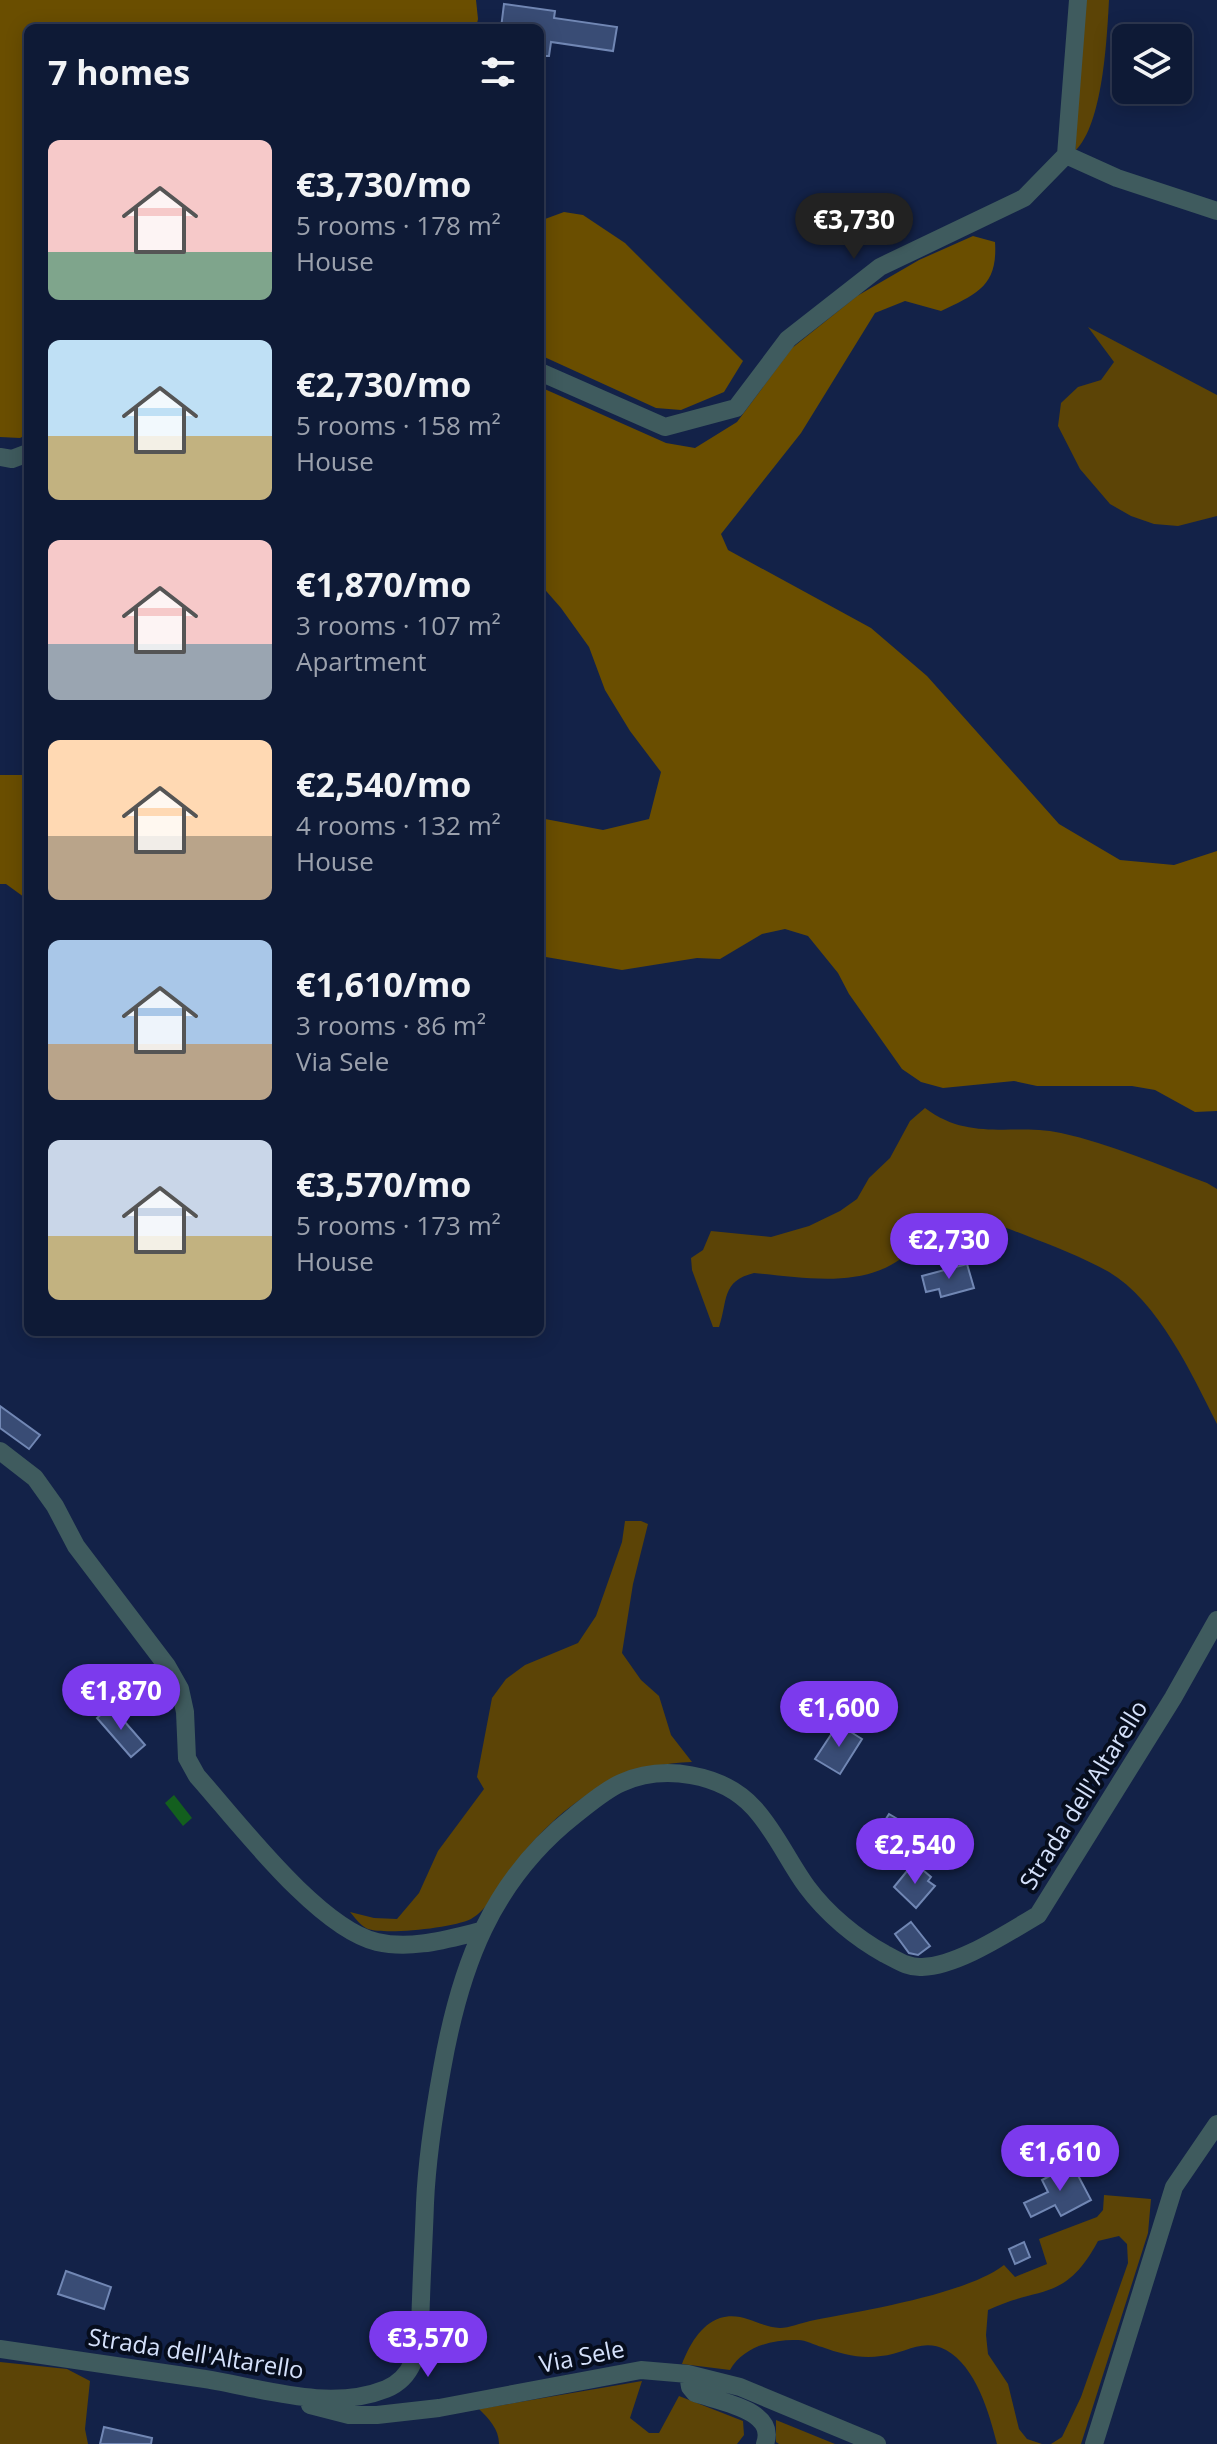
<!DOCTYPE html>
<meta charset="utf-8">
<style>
body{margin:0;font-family:"Open Sans",sans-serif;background:#17233e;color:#f1f3f6;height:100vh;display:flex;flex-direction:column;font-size:30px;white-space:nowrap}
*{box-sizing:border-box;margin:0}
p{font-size:26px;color:#9ba1ad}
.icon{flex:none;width:44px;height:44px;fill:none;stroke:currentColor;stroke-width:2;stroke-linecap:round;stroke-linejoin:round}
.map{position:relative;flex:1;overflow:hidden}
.drawer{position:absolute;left:24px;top:24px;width:520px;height:1312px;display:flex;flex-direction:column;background:#0e1a36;border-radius:12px;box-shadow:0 4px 20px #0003,0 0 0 2px #2e3851}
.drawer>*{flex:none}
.fabs{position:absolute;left:1112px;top:24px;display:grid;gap:16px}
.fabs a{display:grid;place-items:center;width:80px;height:80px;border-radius:12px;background:#0e1a36;box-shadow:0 4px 20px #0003,0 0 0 2px #2e3851;font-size:40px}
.price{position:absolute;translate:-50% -68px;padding:0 18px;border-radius:28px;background:#7c3aed;color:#fff;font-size:26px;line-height:52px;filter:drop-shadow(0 2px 4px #0008)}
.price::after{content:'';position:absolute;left:50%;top:48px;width:24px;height:18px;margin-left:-12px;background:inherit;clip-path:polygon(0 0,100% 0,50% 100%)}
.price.active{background:#222;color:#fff}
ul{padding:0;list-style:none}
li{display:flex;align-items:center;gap:24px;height:200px;padding:0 24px}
li span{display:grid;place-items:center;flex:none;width:224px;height:160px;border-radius:12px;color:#555}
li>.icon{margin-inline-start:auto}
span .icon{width:96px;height:96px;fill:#fffc;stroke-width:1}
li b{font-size:34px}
h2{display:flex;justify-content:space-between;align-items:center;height:96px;padding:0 24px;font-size:34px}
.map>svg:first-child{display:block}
.green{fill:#5c4406}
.forest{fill:#6a4e00}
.water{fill:#135f1e}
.building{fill:#394c75;stroke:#7187b4;stroke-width:2}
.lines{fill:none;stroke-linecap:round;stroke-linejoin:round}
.minor{stroke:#3f5b5e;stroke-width:18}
.labels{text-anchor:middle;stroke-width:8;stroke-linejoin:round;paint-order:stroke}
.street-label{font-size:24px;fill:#d5e1fb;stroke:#060d1d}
</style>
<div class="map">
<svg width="1217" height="2444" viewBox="0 0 1217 2444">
<rect width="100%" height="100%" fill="#132248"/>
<!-- green -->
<path class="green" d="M1084 0H1109C1107 38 1103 125 1075 151Z
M1088 327 1217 395V516L1178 526 1154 524 1131 516 1110 504 1080 469 1058 426 1061 403 1078 387 1101 380 1114 362Z
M925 1108C970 1142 1011 1123 1061 1133 1111 1144 1159 1165 1207 1183L1217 1189V1424C1192 1374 1158 1301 1109 1272 1082 1257 1053 1246 1025 1235 1003 1227 973 1213 949 1222 926 1230 913 1252 896 1262 855 1288 800 1277 754 1273 721 1281 728 1301 719 1327H713L692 1270 691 1258 703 1250 711 1231 771 1237 809 1226 840 1211 857 1199 869 1178 890 1158 910 1121Z
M625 1521H641L648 1524 633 1584 622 1653 641 1680 659 1696 671 1735 692 1762C620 1763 560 1805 517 1861 503 1879 491 1907 471 1919 453 1928 387 1935 368 1929 361 1926 355 1918 350 1912L374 1918 397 1919 419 1893 438 1851 484 1789 477 1777 492 1698 506 1679 525 1665 578 1643 596 1616 622 1542Z
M1104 2195 1151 2199 1148 2233 1081 2444H1051L1062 2437 1081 2397 1128 2263 1127 2244 1119 2236 1098 2241C1065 2303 1040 2285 988 2310L986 2335 988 2354 1008 2384 1019 2429 1027 2439 1042 2444H997C989 2412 976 2367 946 2350 922 2337 905 2354 881 2356 860 2359 841 2354 822 2347 814 2345 806 2340 798 2340 772 2339 743 2347 730 2370L682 2364C689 2346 700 2325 720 2318 743 2311 758 2327 780 2328 789 2328 801 2323 810 2321 860 2311 965 2295 1004 2265L1015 2277 1047 2264 1039 2239 1097 2217 1103 2210Z
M0 2362 67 2369 90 2381 85 2429 88 2444H0Z
M642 2381 630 2418 649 2433H659L679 2396 743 2421 744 2435 737 2444H499C499 2429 489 2419 479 2409Z
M776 2420 835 2444H779L776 2442Z"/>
<!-- forest -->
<path class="forest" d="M0 0H476L478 19 476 28H28V434L20 438 0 437Z
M564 212 583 215 625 243 743 361 724 392 681 410 656 408 540 355V216L545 219Z
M973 236 995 242C998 286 977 294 941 311L905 301 875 313 801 433 721 534 728 550 871 628 927 676 1059 824 1120 860 1174 865 1217 851V1111L1195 1112 1155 1090 1132 1086H1037L1014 1081 943 1088 921 1082 902 1069 849 994 838 973 808 936 785 929 762 934 720 959 697 958 622 970 540 956V818L603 830 649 819 661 772 630 731 605 690 589 647 561 608 540 584V387L666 443 695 448 737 422 792 348 857 296 919 260Z
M0 775H28V900L6 884H0Z"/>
<!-- water -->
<path class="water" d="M174 1795 192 1818 183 1826 165 1803Z"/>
<!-- building -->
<path class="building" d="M504 4 555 11 554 18 617 27 613 51 551 42 549 56H540V28H501Z
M967 1264 974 1288 941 1297 939 1289 926 1292 922 1276Z
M0 1406 40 1435 29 1449 0 1428Z
M96 1676 109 1689 99 1700 86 1686Z
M111 1706 145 1745 131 1757 97 1718Z
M838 1724 862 1739 840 1774 815 1759Z
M889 1814 901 1821 890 1841 877 1833Z
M917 1865 931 1877 928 1881 935 1886 916 1908 894 1887 907 1871 910 1874Z
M911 1922 930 1946 918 1955 909 1953 895 1934Z
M1072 2164 1091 2200 1061 2216 1055 2205 1031 2217 1024 2203 1048 2192 1042 2180Z
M1024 2242 1030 2257 1015 2264 1009 2249Z
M66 2271 111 2287 104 2309 58 2294Z
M104 2427 152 2438 151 2444H100Z"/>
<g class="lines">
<!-- minor -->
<path class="minor" d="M1066 155 1117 178 1217 211
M540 372 665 427 736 408 788 339 880 267 1024 198 1066 155 1078 0
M0 457 12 459 28 453
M0 1451 35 1478 55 1506 76 1546 167 1666 180 1689 185 1712 187 1758 197 1776C238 1822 318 1928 377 1942 412 1950 447 1939 481 1931
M0 2349C68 2359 137 2369 205 2379 262 2388 329 2412 386 2389 398 2384 408 2374 413 2362 421 2343 420 2319 421 2299 422 2267 424 2235 425 2203 427 2158 434 2113 442 2069 460 1967 491 1881 575 1815 589 1804 605 1790 621 1783 663 1764 722 1773 754 1808 776 1832 788 1861 807 1887 827 1914 856 1938 885 1954 897 1960 908 1968 922 1967 958 1966 1007 1933 1038 1915L1173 1698 1217 1620
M688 2374 690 2387 695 2393C721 2402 777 2410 765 2444
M310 2405 349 2415H377L439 2408 641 2370 688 2374 740 2387 877 2444
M1094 2444 1174 2187 1217 2124"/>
</g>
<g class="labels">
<!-- street labels -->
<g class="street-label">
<text transform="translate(1084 1795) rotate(-58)" y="8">Strada dell'Altarello</text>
<text transform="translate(196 2354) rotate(9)" y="8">Strada dell'Altarello</text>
<text transform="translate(582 2357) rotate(-11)" y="8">Via Sele</text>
</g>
</g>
</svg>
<div class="fabs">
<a><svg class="icon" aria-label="layers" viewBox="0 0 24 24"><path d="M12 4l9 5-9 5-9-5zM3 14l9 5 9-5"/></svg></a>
</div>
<b class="price active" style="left:854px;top:261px">€3,730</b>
<b class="price" style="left:949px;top:1281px">€2,730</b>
<b class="price" style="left:121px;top:1732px">€1,870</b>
<b class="price" style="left:839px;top:1749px">€1,600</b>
<b class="price" style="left:915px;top:1886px">€2,540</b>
<b class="price" style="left:1060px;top:2193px">€1,610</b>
<b class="price" style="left:428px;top:2379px">€3,570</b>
<section class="drawer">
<h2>7 homes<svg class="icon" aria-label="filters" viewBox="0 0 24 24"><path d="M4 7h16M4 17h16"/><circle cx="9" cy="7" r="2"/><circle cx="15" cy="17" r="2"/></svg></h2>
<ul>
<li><span style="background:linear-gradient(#f6c9c9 70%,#7fa58c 0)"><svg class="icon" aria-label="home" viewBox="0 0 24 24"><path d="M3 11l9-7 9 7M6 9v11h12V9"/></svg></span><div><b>€3,730/mo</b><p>5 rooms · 178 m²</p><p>House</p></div></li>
<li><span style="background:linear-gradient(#bfe0f5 60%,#c2b280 0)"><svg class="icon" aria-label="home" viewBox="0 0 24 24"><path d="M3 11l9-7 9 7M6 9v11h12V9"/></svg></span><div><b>€2,730/mo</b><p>5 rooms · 158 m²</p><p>House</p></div></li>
<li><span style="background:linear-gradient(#f6c9c9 65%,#9aa5b1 0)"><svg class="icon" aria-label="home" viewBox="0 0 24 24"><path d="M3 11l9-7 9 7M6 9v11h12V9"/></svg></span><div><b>€1,870/mo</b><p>3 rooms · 107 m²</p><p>Apartment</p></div></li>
<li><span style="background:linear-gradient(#ffd9b3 60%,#b9a48a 0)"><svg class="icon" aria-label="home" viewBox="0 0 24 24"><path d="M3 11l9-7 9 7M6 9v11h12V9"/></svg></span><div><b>€2,540/mo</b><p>4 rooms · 132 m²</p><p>House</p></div></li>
<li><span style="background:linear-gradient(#a9c7e8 65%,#b9a48a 0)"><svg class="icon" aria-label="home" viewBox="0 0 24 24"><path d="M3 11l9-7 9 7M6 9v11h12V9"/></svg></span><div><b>€1,610/mo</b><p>3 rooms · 86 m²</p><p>Via Sele</p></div></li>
<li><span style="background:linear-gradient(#c9d6e8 60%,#c2b280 0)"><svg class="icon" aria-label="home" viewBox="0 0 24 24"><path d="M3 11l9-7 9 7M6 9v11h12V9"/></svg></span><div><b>€3,570/mo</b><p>5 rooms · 173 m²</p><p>House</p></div></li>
</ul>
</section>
</div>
